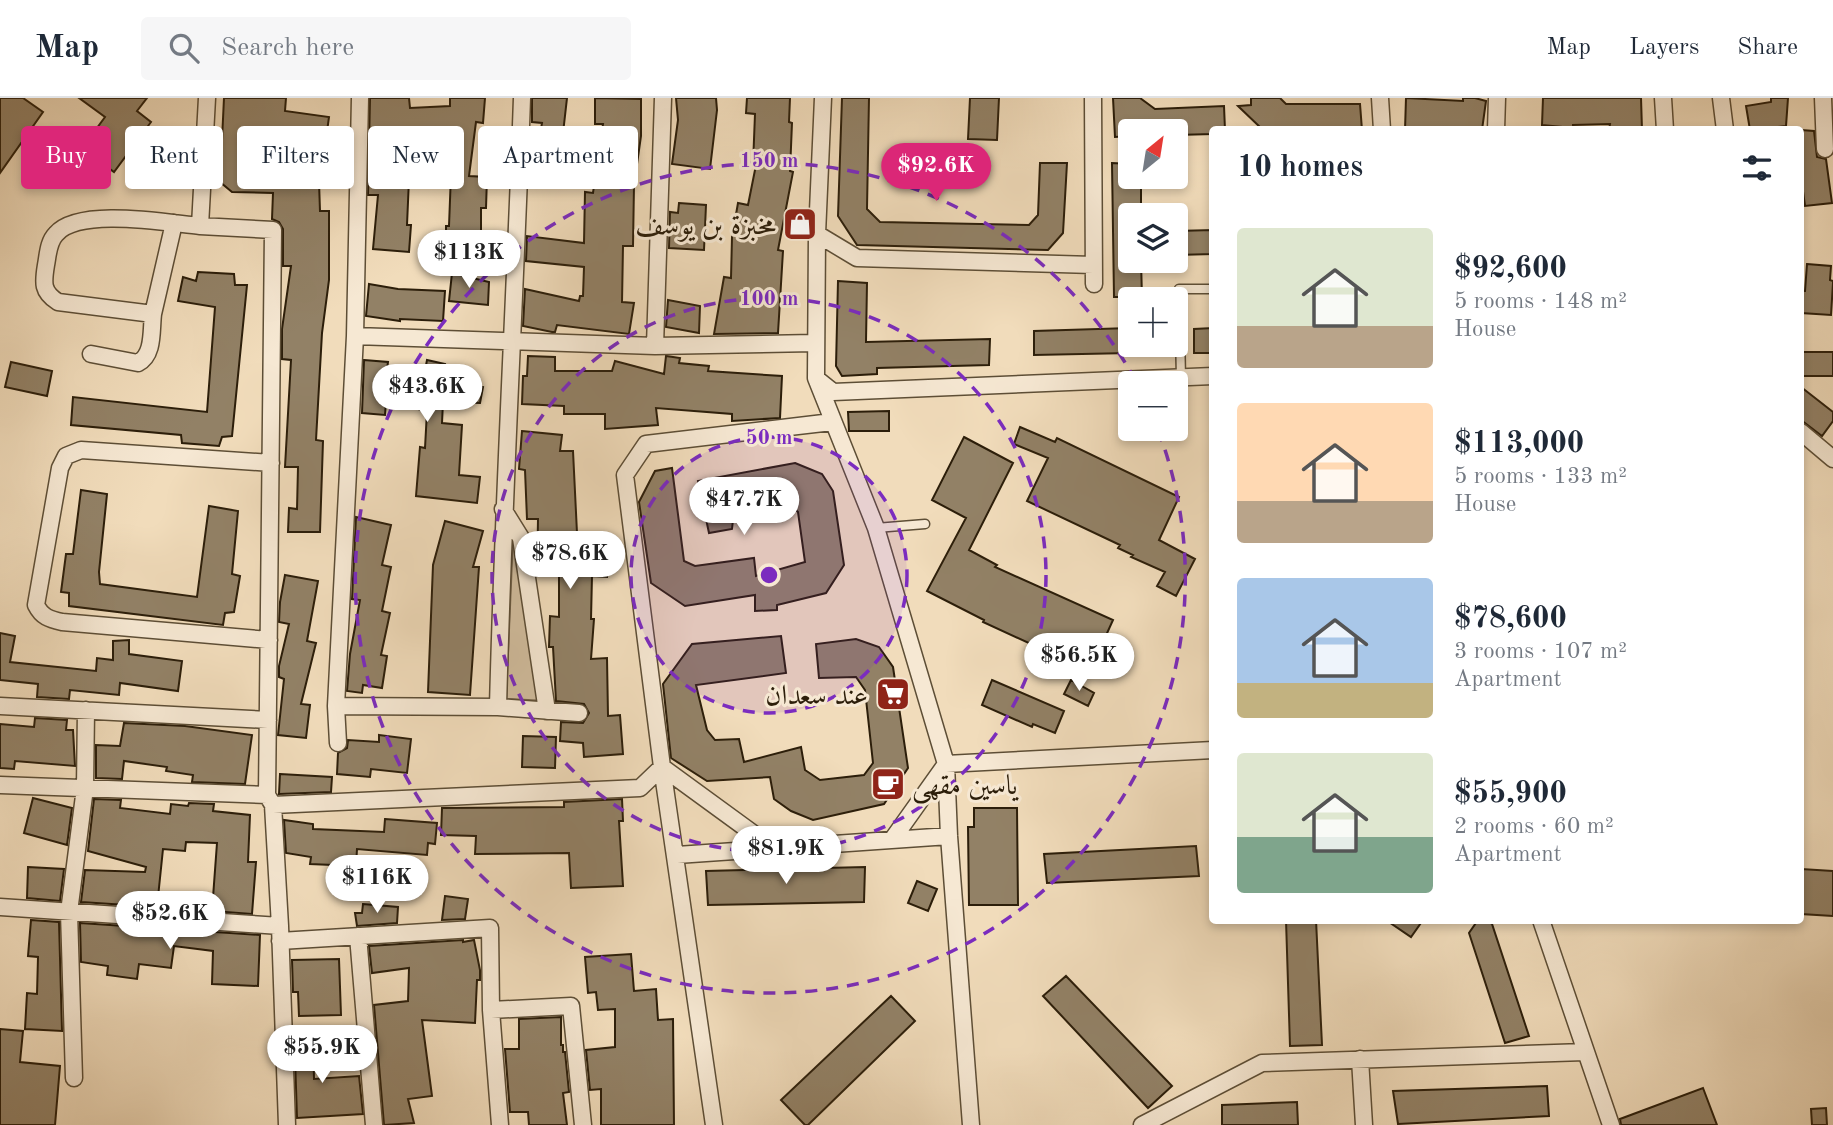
<!DOCTYPE html>
<meta charset="utf-8">
<style>
body{margin:0;font-family:"Old Standard TT",Amiri,serif;background:#f6f6f7;color:#1f2937;height:100vh;display:flex;flex-direction:column;font-size:26px;white-space:nowrap}
*{box-sizing:border-box;margin:0}
p{font-size:23px;color:#747a83}
.icon{flex:none;width:38px;height:38px;fill:none;stroke:currentColor;stroke-width:2;stroke-linecap:round;stroke-linejoin:round}
.map{position:relative;flex:1;overflow:hidden}
.details{position:absolute;left:1209px;top:28px;width:595px;height:798px;display:flex;flex-direction:column;background:#fff;border-radius:7px;box-shadow:0 4px 10px #0003}
.details>*{flex:none}
.banner{position:absolute;left:21px;top:28px;width:665px;height:63px;display:flex;gap:14px}
.needle{width:46px;rotate:30deg}
.buttons{position:absolute;left:1118px;top:21px;display:grid;gap:14px}
.buttons a{display:grid;place-items:center;width:70px;height:70px;border-radius:7px;background:#fff;box-shadow:0 4px 10px #0003;font-size:35px}
.price{position:absolute;translate:-50% -60px;padding:0 16px;border-radius:24px;background:#fff;color:#222;font-size:23px;line-height:46px;filter:drop-shadow(0 2px 4px #0008)}
.price::after{content:'';position:absolute;left:50%;top:42px;width:21px;height:16px;margin-left:-10px;background:inherit;clip-path:polygon(0 0,100% 0,50% 100%)}
.price.active{background:#db2777;color:#fff}
ul{padding:0;list-style:none}
li{display:flex;align-items:center;gap:21px;height:175px;padding:0 28px}
li span{display:grid;place-items:center;flex:none;width:196px;height:140px;border-radius:7px;color:#555}
li>.icon{margin-inline-start:auto}
span .icon{width:84px;height:84px;fill:#fffc;stroke-width:1}
li b{font-size:30px}
h2{display:flex;justify-content:space-between;align-items:center;height:84px;padding:0 28px;font-size:30px}
.tag{padding:0 24px;border-radius:7px;background:#fff;box-shadow:0 4px 10px #0003;font-size:24px;line-height:63px}
.tag.active{background:#db2777;color:#fff}
header{display:flex;align-items:center;gap:42px;box-sizing:border-box;height:98px;padding:0 35px;background:#fff;border-bottom:2px solid #e0e1e3}
header strong{font-size:33px}
nav{display:flex;gap:38px;margin-inline-start:auto;font-size:24px}
.search{width:490px;height:63px;background:#f6f6f7;display:flex;align-items:center;gap:18px;box-sizing:border-box;padding:0 24px;border-radius:7px;color:#747a83;font-size:26px}
.map>svg:first-child{display:block}
.green{fill:#d0bc9d;stroke:#7e6d54;stroke-width:2}
.building{fill:#928166;stroke:#2c1e0a;stroke-width:2}
.lines{fill:none;stroke-linecap:round;stroke-linejoin:round}
.lane-casing{stroke:#5d4e36;stroke-width:11}
.street-casing{stroke:#5d4e36;stroke-width:19}
.lane{stroke:#f6e8d3;stroke-width:8}
.street{stroke:#f6e8d3;stroke-width:16}
.ring{fill:none;stroke:#7b2cbf;stroke-width:3.5;stroke-dasharray:12 9}
.labels{text-anchor:middle;stroke-width:6;stroke-linejoin:round;paint-order:stroke}
.poi-label{font-size:28px;fill:#2c1e0a;stroke:#f6e8d3;text-anchor:end}
.centre{fill:#7b2cbf;stroke:#f6e8d3;stroke-width:3.5}
.ring-label{font-size:21px;text-anchor:middle;font-weight:bold;fill:#7b2cbf;stroke:#f6e8d3;stroke-width:6;stroke-linejoin:round;paint-order:stroke}
</style>
<header>
<strong>Map</strong>
<div class="search"><svg class="icon" aria-label="search" viewBox="0 0 24 24"><circle cx="10" cy="10" r="6"/><path d="M15 15l6 6"/></svg>Search here</div>
<nav><a>Map</a><a>Layers</a><a>Share</a></nav>
</header>
<div class="map">
<svg width="1833" height="1027" viewBox="0 0 1833 1027">
<rect width="100%" height="100%" fill="#f1dcbb"/>
<filter id="stains"><feTurbulence type="fractalNoise" baseFrequency=".00286" numOctaves="4"/><feColorMatrix values="0 0 0 0 .2 0 0 0 0 .09 0 0 0 0 .02 0 0 0 .5 -.17"/></filter>
<radialGradient id="worn" r=".72"><stop offset=".6" stop-color="#630" stop-opacity="0"/><stop offset="1" stop-color="#630" stop-opacity=".3"/></radialGradient>
<!-- green -->
<path class="green" d="M518 434 548 603 506 601 513 440Z"/>
<!-- building -->
<path class="building" d="M0 0H23L43 14 0 75Z
M79 0H147L137 13 151 24 114 74 94 59 92 62 80 53 105 19Z
M224 0H286L285 13 329 19 324 55 318 54 320 113H329V182L322 235 316 342 323 343 320 434H288L289 410 297 411 298 369H285L291 262 282 261V231L291 168H283V131L279 124 272 121 273 95 232 94 220 84Z
M370 0H409L410 10 450 8V0H485L483 25 476 24 469 78 487 79 486 110H481V158L449 154 450 144H446V128H449L451 76 432 73 438 30 396 32 394 80 409 81 407 127H411L409 154 373 151 378 97H368Z
M532 0H567L561 53 564 54 559 85 529 81 530 65 535 66 542 25 532 24Z
M595 0 641 1V38L634 87 633 148H623L622 204 634 205 629 236 557 227 555 234H552L523 228 525 191 579 203 580 198H583L584 169 526 163 527 138 584 145 585 94 593 95 603 26H595Z
M676 0H716L717 12 710 71 672 66 678 22Z
M747 0H790L789 24 792 25 790 73 793 74 778 152 783 153 778 235 714 236 724 179 731 180 732 139 738 105 748 107 756 67H753L755 16 746 15Z
M842 0H869L867 111 880 124 1029 127 1038 117 1040 65H1067L1063 135 1048 152 857 147 838 118Z
M970 0H999L997 42 968 41Z
M1113 0H1140L1155 11 1224 8 1225 32H1213V36L1176 37V33H1130V38L1115 39Z
M1251 0H1280L1286 6H1360L1362 32H1263L1238 8 1251 7Z
M1406 0 1463 3V0H1475L1486 3 1482 32H1405Z
M1543 0H1641L1642 32H1609L1610 26 1573 27V30L1542 27Z
M1771 0H1788L1786 28 1750 32 1746 8 1771 4Z
M1801 32 1814 33 1817 59 1826 61 1832 105 1805 108 1801 79Z
M1112 65 1130 66V79H1141V117H1130V163H1141L1142 199H1114Z
M679 105 706 107 704 152 669 150 670 114 678 115Z
M1213 132V156L1176 157V133Z
M1807 166 1831 168 1830 182 1833 183V185L1831 217 1801 215V193H1805Z
M198 174 234 176 235 187H247L232 338 222 339 219 348 182 345 181 337 71 327 73 299 207 314 215 209 178 203 183 179 196 183Z
M452 175 489 184 488 207 449 203Z
M838 183 867 185 866 244 990 241 989 267 877 270V276L842 278 836 268Z
M369 186 398 191 445 193 443 223 400 221V223L366 218Z
M668 202 700 208 699 235 666 229Z
M1130 230V255L1034 257V233Z
M1213 230V255H1194V231Z
M1801 254H1833V278H1801Z
M528 258 555 259V273H612L615 263 664 276 666 258 680 260 679 265 709 268 708 273 782 278 780 320 732 323V316L656 310 658 327 605 331V316H564V308L522 306 523 278H527Z
M364 262 388 264 387 271 424 278 427 262 445 266 442 282 483 289 480 305 443 304 442 325 462 327 459 377 480 379 477 405 416 398 420 349 425 350 427 313 386 304 385 317 362 315Z
M11 264 52 273 47 298 5 289Z
M1801 289 1833 314V323L1822 338 1801 322Z
M889 313V333H849L848 314Z
M1020 329 1055 344 1057 340 1179 399 1159 442 1195 461 1176 498 1157 488 1165 474 1131 459 1133 457 1118 450 1120 447 1027 403 1048 360 1014 346Z
M522 333 562 337 560 353H573L577 435H607V479L592 478 591 521H594L591 561 607 560 608 618 620 617 623 656 584 659 583 645 560 643 561 624 583 625 589 615 584 606 556 603 553 549H549L550 518 559 519V478H537L538 421H527L525 372 519 371Z
M964 339 1013 365 969 452 997 467 995 469 1113 522 1090 573 983 524 984 522 927 493 966 420 932 402Z
M795 365 822 376 833 393 844 467 826 495 777 507V512L755 513V497L685 508 651 485 639 404 655 373 672 370 684 463 695 468 754 460 756 478 805 464 798 414 786 404 734 413 732 431 709 435 698 383Z
M81 392 107 396 99 474 100 486 197 499 209 408 238 413 232 476 240 478 234 514 225 515 223 527 69 508V495L61 494 66 456H73Z
M356 419 391 427 382 467 391 469 382 513 390 515 381 557 387 558 382 590 363 587 362 595 347 593 350 556 360 502 352 501Z
M445 423 483 433 473 469H479L470 597 428 594 433 467Z
M285 477 318 483 307 543 316 545 301 606 310 607 306 640 278 637 284 581 279 579V568L289 526 279 524 280 504Z
M0 535 15 538 10 564 96 573 97 560 113 562V543L129 542V556L182 563 178 593 120 585 119 597 70 592 69 601 37 599 38 586 0 582Z
M781 538 786 575 696 587 707 632 715 642 739 641 744 664 801 649 805 672 820 682 864 677 873 665 865 592 856 579 819 580 816 546 856 541 879 549 893 569 908 670 884 706 813 722 791 713 774 701 770 679 707 683 671 660 663 586 692 546Z
M992 582 1064 613 1055 635 1033 626 1032 629 982 607Z
M1071 582 1094 595 1088 608 1064 596Z
M35 620 67 622 66 632H73L75 668 15 663 14 671 0 670V626L34 629Z
M124 625 185 628 252 637 245 686 192 684 193 677 166 673 167 669 124 663 122 681 96 680V647L120 648Z
M379 637 411 641 407 675 371 671 370 679 337 676 338 655 347 650 348 642 379 644Z
M523 638 556 639 555 670 522 669Z
M280 676 332 679 331 694 279 696Z
M33 700 72 710 67 747 24 735Z
M94 701 121 702 120 710 170 716 171 706 188 708 189 705 214 706 213 713 250 717 248 764H256L252 816 212 813 217 745 186 744 185 753 163 751 157 809 81 804 85 772 145 774 146 769 88 753Z
M622 701 623 723H619L623 788 571 790 569 755 475 756 476 738 441 737 442 710 564 709V704Z
M974 710H1017L1018 807H969L968 729H974Z
M385 721 437 725 435 746 428 745 427 757 357 751 356 768 310 766 311 759 286 755 284 722 313 726V731L384 734Z
M1196 748 1199 778 1047 785 1044 756Z
M28 769 64 771 60 803 27 800Z
M865 769 864 804 708 807 706 773Z
M1801 771 1833 773V818L1801 816Z
M917 783 937 791 928 813 908 805Z
M445 798 468 801 465 821 442 822Z
M363 806 398 809 397 825 357 828 355 815H362Z
M31 822 59 824 62 933 25 931 27 895 37 896 38 859 28 858Z
M1286 822H1316L1322 947 1290 948Z
M1386 822H1423L1411 839Z
M1478 822H1485L1492 826 1529 938 1505 945 1469 835Z
M80 825 260 837 258 888 212 886 213 853 174 848 171 870 139 866 137 881 107 877 108 868 81 864Z
M463 842V844L474 842 480 872V882H477L475 925 422 922 432 998 408 1001 414 1025 384 1027 374 907 408 903 409 870 372 875 369 848Z
M631 856 634 893 656 891 658 922 673 921 674 1027H601V991L590 992 586 952 615 949V911L598 912 596 894 588 895 585 859Z
M339 861 341 917 299 918 298 894H293L292 862Z
M1066 878 1172 988 1148 1010 1043 898Z
M891 898 915 923 808 1027H805L781 1002Z
M561 919V947H563V954H565L569 994 563 995 567 1027H529L528 1014H510L505 951H519V921Z
M294 929H313L314 981 359 978 363 1016 297 1020Z
M0 931 23 933 20 964 60 968 55 1027H0Z
M1547 988 1549 1018 1398 1026 1393 993Z
M1703 990 1717 1027H1621L1620 1021Z
M1297 1004 1298 1027H1222V1007Z
M1826 1010 1827 1027H1812L1811 1011Z"/>
<g class="lines">
<!-- lane casing -->
<g class="lane-casing">
<path id="lane" d="M1181 280 1179 191H1213
M876 430 925 426"/>
</g>
<!-- street casing -->
<g class="street-casing">
<path id="street" d="M207 0 200 128 273 132 267 697 273 707 280 828 287 1027
M823 0 817 136 816 280 876 430 946 666 949 738 971 1027
M1093 0 1094 186
M1380 0 1382 32
M1663 0 1665 32
M1721 0 1725 32
M1823 0 1825 51
M1496 32 1497 0
M817 136 857 160 1093 167
M153 216 174 125
M355 238 655 248 814 245
M655 248 663 0
M91 256 138 265C154 257 151 233 153 216L58 204C42 194 43 185 46 167 48 157 48 144 56 136 79 109 167 125 200 128
M818 282 833 294 1213 278
M1801 334 1833 361
M503 411 521 440 547 613
M269 542 62 524C49 521 42 519 36 507L60 370 66 358 81 352 271 365
M0 608 268 622
M336 608 498 609 579 615
M498 609C503 406 515 203 522 0
M338 645 336 608 355 238 360 0
M662 669 714 1027
M662 669 773 750
M0 687 267 697
M273 707 640 690 662 669 625 377 646 346 832 324
M892 742 946 666 1213 652
M677 757 949 738
M0 809 280 828
M1541 822 1611 1027
M358 838 374 1027
M280 843 490 830 491 912 500 1027
M491 912 571 908 583 1027
M1360 961 1364 1027
M74 980 69 814 85 690 86 612
M1142 1027 1262 965 1585 954"/>
</g>
<!-- lane -->
<use href="#lane" class="lane"/>
<!-- street -->
<use href="#street" class="street"/>
</g>
<!-- distance rings -->
<circle cx="769" cy="477" r="138" fill="#7b2cbf" fill-opacity=".12"/>
<g class="ring">
<circle cx="769" cy="477" r="138"/>
<circle cx="769" cy="477" r="277"/>
<path d="M1158 332A415 415 0 1 1 1135 282"/>
</g>
<!-- icons -->
<defs>
<g id="shop-square" transform="scale(1.75)"><rect x="-9" y="-9" width="18" height="18" rx="4" fill="#8f2418" stroke="#f6e8d3"/><path d="M-5-2.5h2.3a2.7 3.5 0 0 1 5.4 0H5L5.5 6h-11ZM-1.5-2.5h3a1.5 2.3 0 0 0-3 0Z" fill="#fff"/></g>
<g id="supermarket-square" transform="scale(1.75)"><rect x="-9" y="-9" width="18" height="18" rx="4" fill="#8f2418" stroke="#f6e8d3"/><path d="M-6-5.5h2.5l.6 2H6L4.5 2H-2.5L-4.4-4H-6ZM-1.5 3.2a1.3 1.3 0 1 0 .1 0ZM3 3.2a1.3 1.3 0 1 0 .1 0Z" fill="#fff"/></g>
<g id="cafe-square" transform="scale(1.75)"><rect x="-9" y="-9" width="18" height="18" rx="4" fill="#8f2418" stroke="#f6e8d3"/><path d="M-5.5-4.5H6V0H3Q3 3.5 0 3.5H-2.5Q-5.5 3.5-5.5 0ZM3-3.2v2h1.7v-2ZM-6 4.5H4V6H-6Z" fill="#fff"/></g>
</defs>
<g fill-rule="evenodd">
<use href="#shop-square" x="800" y="126"/>
<use href="#supermarket-square" x="893" y="596"/>
<use href="#cafe-square" x="888" y="686"/>
</g>
<g class="labels">
<!-- poi labels -->
<g class="poi-label">
<text x="776" y="136">مخبزة بن یوسف</text>
<text x="868" y="606">عند سعدان</text>
<text x="912" y="696" text-anchor="start">ياسين مقهى</text>
</g>
</g>
<circle cx="769" cy="477" r="10" class="centre"/>
<g class="ring-label">
<text x="769" y="69">150 m</text>
<text x="769" y="207">100 m</text>
<text x="769" y="346">50 m</text>
</g>
<rect width="100%" height="100%" filter="url(#stains)"/>
<rect width="100%" height="100%" fill="url(#worn)"/>
</svg>
<div class="buttons">
<a><svg class="needle" viewBox="-14 -14 28 28"><path d="M0-13l5 13h-10z" fill="#e53935"/><path d="M0 13l5-13h-10z" fill="#747a83"/></svg></a>
<a><svg class="icon" aria-label="layers" viewBox="0 0 24 24"><path d="M12 4l9 5-9 5-9-5zM3 14l9 5 9-5"/></svg></a>
<a>+</a>
<a>−</a>
</div>
<b class="price active" style="left:936px;top:105px">$92.6K</b>
<b class="price" style="left:469px;top:192px">$113K</b>
<b class="price" style="left:427px;top:326px">$43.6K</b>
<b class="price" style="left:744px;top:439px">$47.7K</b>
<b class="price" style="left:570px;top:493px">$78.6K</b>
<b class="price" style="left:1079px;top:595px">$56.5K</b>
<b class="price" style="left:786px;top:788px">$81.9K</b>
<b class="price" style="left:377px;top:817px">$116K</b>
<b class="price" style="left:170px;top:853px">$52.6K</b>
<b class="price" style="left:322px;top:987px">$55.9K</b>
<div class="banner">
<a class="tag active">Buy</a>
<a class="tag">Rent</a>
<a class="tag">Filters</a>
<a class="tag">New</a>
<a class="tag">Apartment</a>
</div>
<section class="details">
<h2>10 homes<svg class="icon" aria-label="filters" viewBox="0 0 24 24"><path d="M4 7h16M4 17h16"/><circle cx="9" cy="7" r="2"/><circle cx="15" cy="17" r="2"/></svg></h2>
<ul>
<li><span style="background:linear-gradient(#dfe7d0 70%,#b9a48a 0)"><svg class="icon" aria-label="home" viewBox="0 0 24 24"><path d="M3 11l9-7 9 7M6 9v11h12V9"/></svg></span><div><b>$92,600</b><p>5 rooms · 148 m²</p><p>House</p></div></li>
<li><span style="background:linear-gradient(#ffd9b3 70%,#b9a48a 0)"><svg class="icon" aria-label="home" viewBox="0 0 24 24"><path d="M3 11l9-7 9 7M6 9v11h12V9"/></svg></span><div><b>$113,000</b><p>5 rooms · 133 m²</p><p>House</p></div></li>
<li><span style="background:linear-gradient(#a9c7e8 75%,#c2b280 0)"><svg class="icon" aria-label="home" viewBox="0 0 24 24"><path d="M3 11l9-7 9 7M6 9v11h12V9"/></svg></span><div><b>$78,600</b><p>3 rooms · 107 m²</p><p>Apartment</p></div></li>
<li><span style="background:linear-gradient(#dfe7d0 60%,#7fa58c 0)"><svg class="icon" aria-label="home" viewBox="0 0 24 24"><path d="M3 11l9-7 9 7M6 9v11h12V9"/></svg></span><div><b>$55,900</b><p>2 rooms · 60 m²</p><p>Apartment</p></div></li>
</ul>
</section>
</div>
